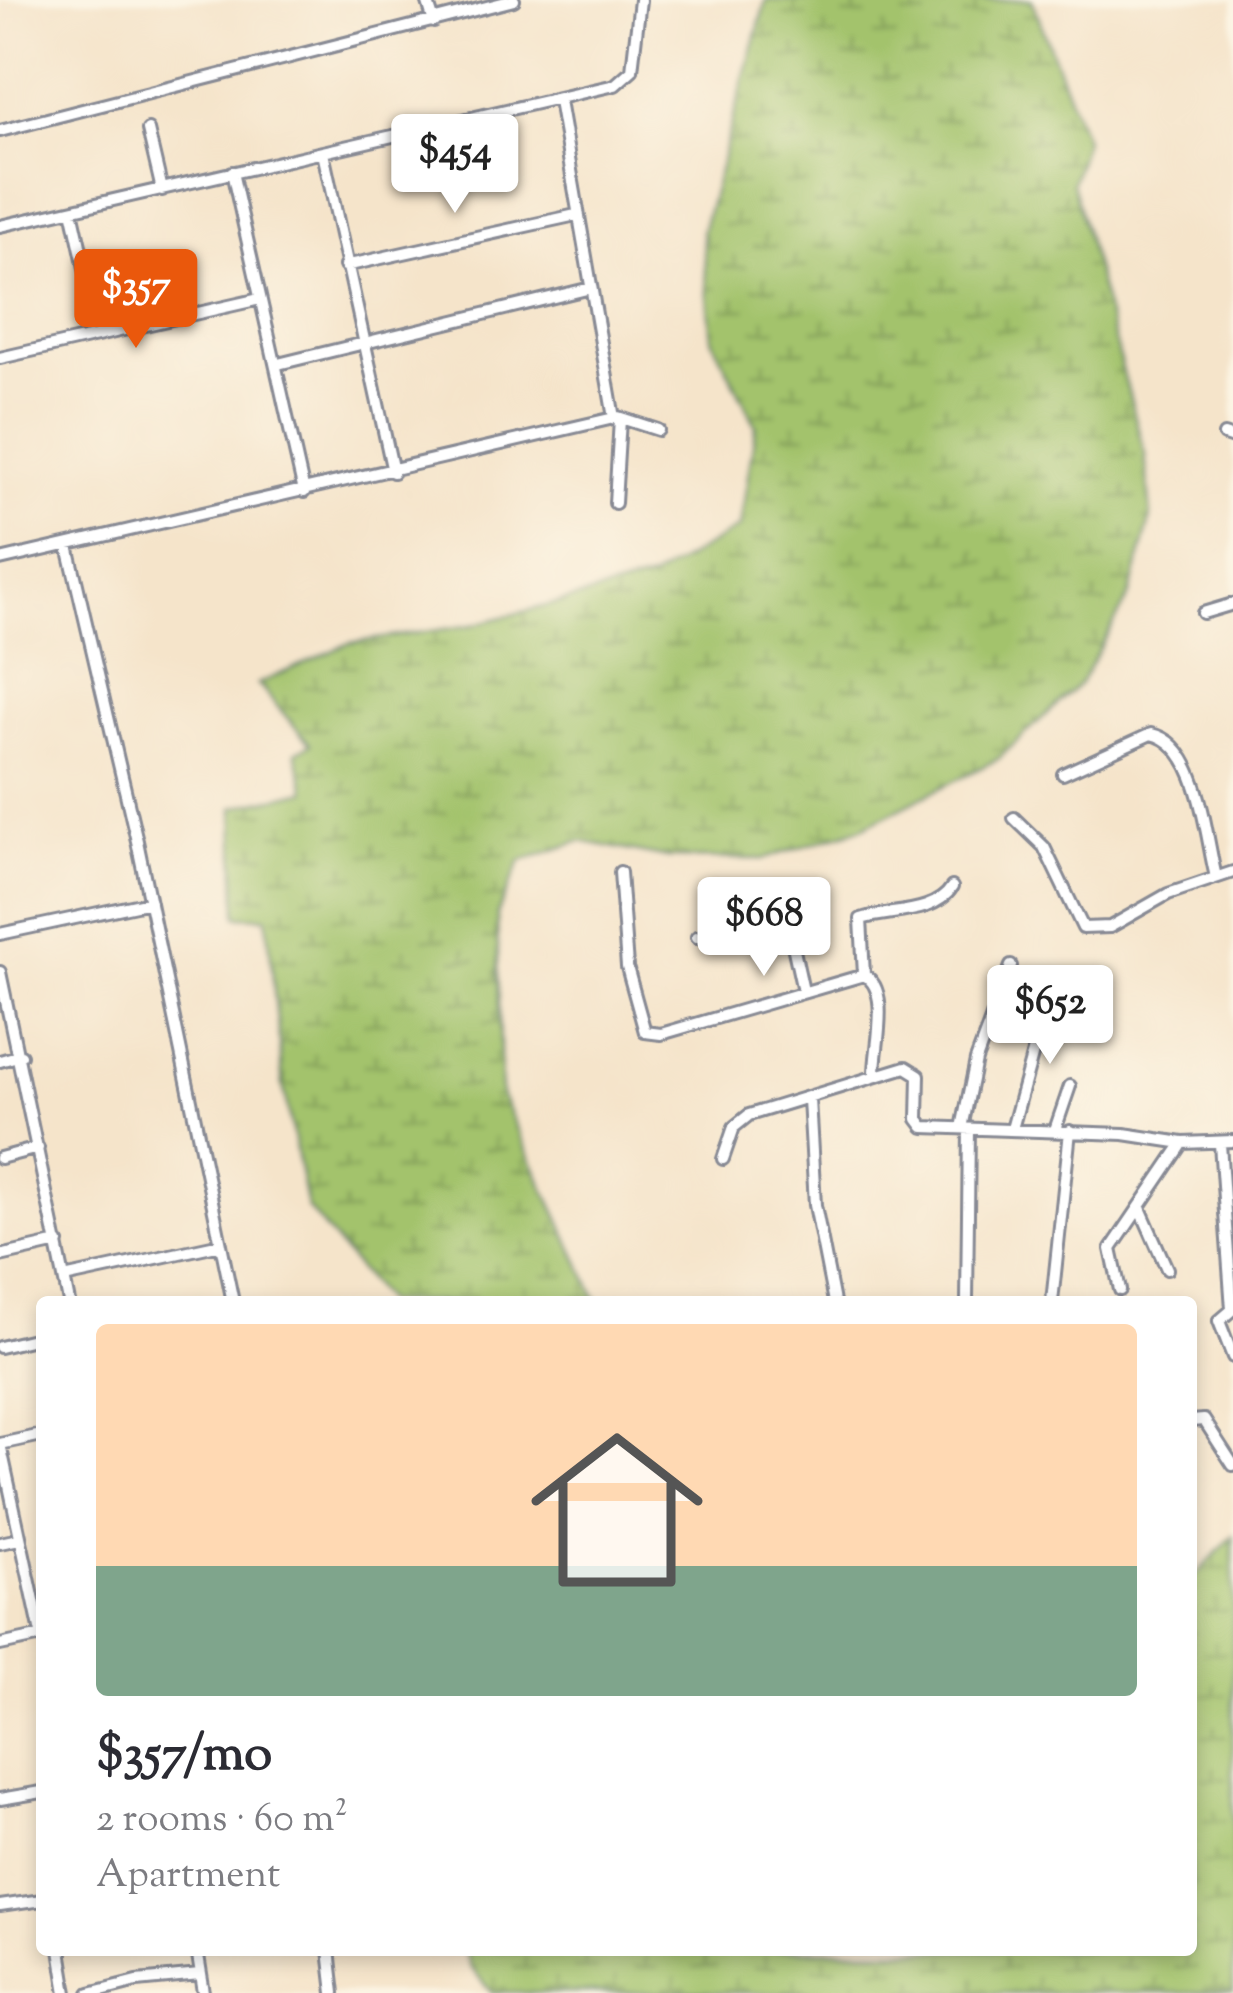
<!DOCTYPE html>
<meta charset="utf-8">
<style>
body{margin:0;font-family:"Sorts Mill Goudy",serif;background:#f2f2f3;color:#2b2b33;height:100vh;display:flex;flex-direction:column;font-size:45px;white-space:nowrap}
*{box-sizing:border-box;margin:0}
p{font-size:39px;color:#7c7c81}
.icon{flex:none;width:66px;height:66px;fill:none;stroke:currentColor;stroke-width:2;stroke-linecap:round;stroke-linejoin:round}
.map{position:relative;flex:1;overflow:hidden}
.panel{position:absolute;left:36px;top:1296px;width:1161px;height:660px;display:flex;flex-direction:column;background:#fff;border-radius:12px;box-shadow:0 6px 18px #0003}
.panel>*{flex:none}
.price{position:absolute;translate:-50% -102px;padding:0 27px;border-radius:12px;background:#fff;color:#222;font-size:39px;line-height:78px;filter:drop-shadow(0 3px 6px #0008)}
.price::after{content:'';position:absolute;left:50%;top:72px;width:36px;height:27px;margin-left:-18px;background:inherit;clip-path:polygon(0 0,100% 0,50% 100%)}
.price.on{background:#ea580c;color:#fff}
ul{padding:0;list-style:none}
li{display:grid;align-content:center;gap:24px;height:636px;padding:0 60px}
li span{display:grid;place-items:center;height:372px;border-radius:12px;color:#555}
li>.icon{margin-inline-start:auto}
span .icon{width:216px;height:216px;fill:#fffc;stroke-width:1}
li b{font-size:51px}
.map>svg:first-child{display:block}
.wetland{fill:url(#wetland-marsh);stroke:#5f7965;stroke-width:3}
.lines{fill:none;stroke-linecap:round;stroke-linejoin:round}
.street-casing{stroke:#888a94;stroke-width:16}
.street{stroke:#fff;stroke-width:10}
</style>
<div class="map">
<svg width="1233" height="1993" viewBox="0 0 1233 1993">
<defs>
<pattern id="wetland-marsh" width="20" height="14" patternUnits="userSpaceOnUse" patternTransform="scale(3)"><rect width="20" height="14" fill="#a3c36c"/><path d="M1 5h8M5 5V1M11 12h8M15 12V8" fill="none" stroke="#849f5c"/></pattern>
</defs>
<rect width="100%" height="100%" fill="#fcf5e5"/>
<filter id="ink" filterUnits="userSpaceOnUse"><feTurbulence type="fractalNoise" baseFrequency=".00833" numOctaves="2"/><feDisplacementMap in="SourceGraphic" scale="24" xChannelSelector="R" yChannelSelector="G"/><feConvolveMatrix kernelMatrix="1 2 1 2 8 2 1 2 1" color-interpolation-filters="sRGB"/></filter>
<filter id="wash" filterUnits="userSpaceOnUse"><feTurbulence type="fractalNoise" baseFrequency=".004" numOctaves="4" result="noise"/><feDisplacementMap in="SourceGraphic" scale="48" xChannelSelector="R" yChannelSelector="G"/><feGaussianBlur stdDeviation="2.7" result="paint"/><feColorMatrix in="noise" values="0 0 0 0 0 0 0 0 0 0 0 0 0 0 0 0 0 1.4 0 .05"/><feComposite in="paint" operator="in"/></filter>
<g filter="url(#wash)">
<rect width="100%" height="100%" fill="#f5e4ca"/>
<!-- wetland -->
<path class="wetland" d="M766 0H1032L1085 139 1072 183 1145 454 1151 516 1130 595 1080 683 998 759 860 828 764 859 668 858 581 841 521 861 497 914 501 1095 598 1302H385L307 1207 283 1085 267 917 237 916 234 807 306 791 296 752 310 744 258 684 350 643 472 625 651 579 740 527 756 425 712 339 702 232Z
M1233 1536V1993H493L470 1967 464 1950H1191V1580Z"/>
</g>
<g filter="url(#ink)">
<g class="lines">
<!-- street casing -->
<g class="street-casing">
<path id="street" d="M427 0 434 22
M148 130 162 190
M0 131 514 0
M323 153 393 472
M232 172 304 492
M72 210 100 335
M0 226 615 85 632 70 640 0
M345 266 576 215
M0 358 260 299
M278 364 591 288
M618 417 658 430
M1224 435 1233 438
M615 503 620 419
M68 546 137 841 233 1302
M0 560 614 418 559 101
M1203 613 1233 604
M1063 774 1151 734C1200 744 1205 835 1216 877
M1014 818 1044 847 1083 928 1110 927 1168 894 1233 872
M620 872 627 967 645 1032 661 1034 864 975C892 990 874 1048 875 1076
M0 934 150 902
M697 937 780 920 788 923 803 991
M0 972 69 1302
M864 975 861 919C889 910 935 915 952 887
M0 1061 21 1055
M809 1099 815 1205 834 1302
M962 1128 976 1060 1011 966
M1012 1129 1049 994
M1055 1130 1070 1086
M1220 1144 1232 1309
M0 1158 38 1148
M723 1159 734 1127 749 1115 906 1067 919 1075 918 1119 924 1127 1124 1134 1183 1143 1233 1141
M1140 1208 1167 1269
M0 1256 58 1243
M64 1278 221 1244
M1120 1290 1111 1249 1183 1143
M967 1302 969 1129
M1052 1302 1070 1131
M1233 1309 1219 1321 1233 1357
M0 1347 42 1337
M1191 1421 1204 1420 1233 1465
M42 1435 0 1444 42 1638
M0 1543 19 1539
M0 1645 42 1636
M0 1799 42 1792
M0 1906 42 1900
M60 1950 67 1993
M197 1950 204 1993
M329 1950 334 1993
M90 1993 137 1981 200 1975"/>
</g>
<!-- street -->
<use href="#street" class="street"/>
</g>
</g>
</svg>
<b class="price" style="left:455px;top:216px">$454</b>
<b class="price on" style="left:136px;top:351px">$357</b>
<b class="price" style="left:764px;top:979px">$668</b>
<b class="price" style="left:1050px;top:1067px">$652</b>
<section class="panel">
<ul>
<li><span style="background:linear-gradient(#ffd9b3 65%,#7fa58c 0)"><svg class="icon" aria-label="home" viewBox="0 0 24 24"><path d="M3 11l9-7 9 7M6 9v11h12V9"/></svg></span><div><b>$357/mo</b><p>2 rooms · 60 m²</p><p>Apartment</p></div></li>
</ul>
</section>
</div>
